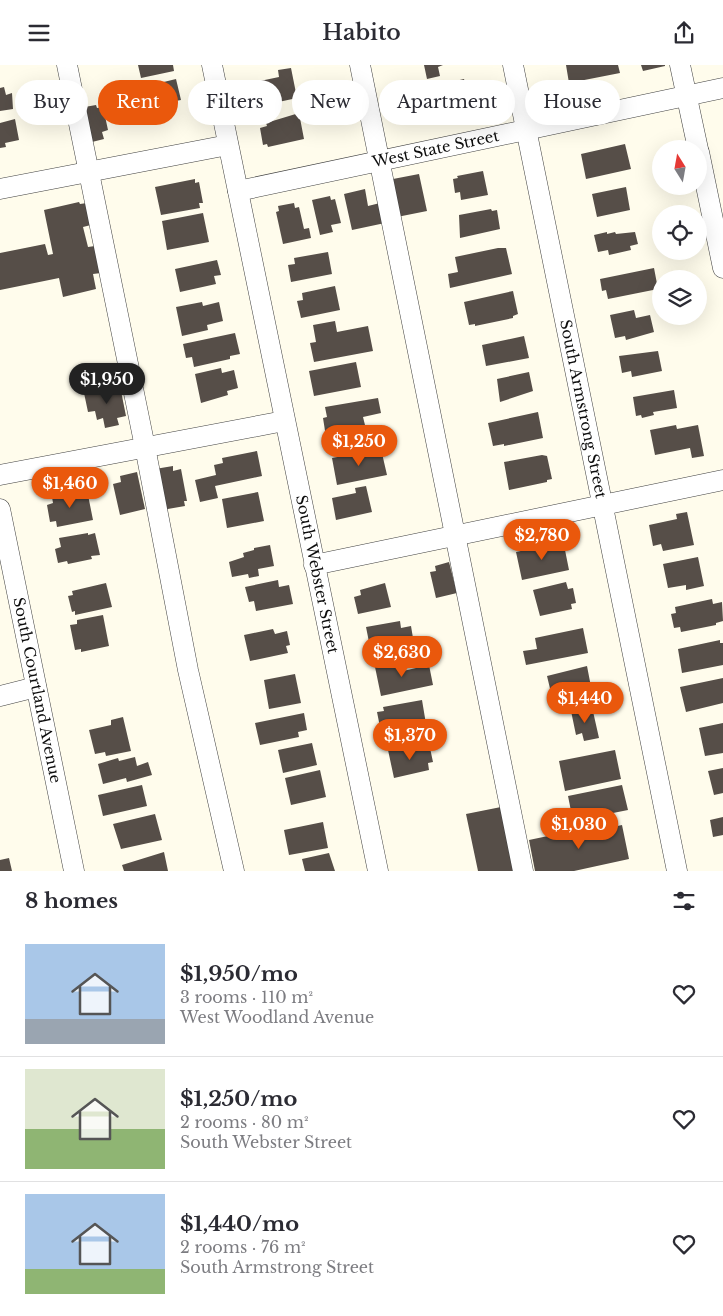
<!DOCTYPE html>
<meta charset="utf-8">
<style>
body{margin:0;font-family:"Libre Baskerville",serif;background:#f2f2f3;color:#2b2b33;height:100vh;display:flex;flex-direction:column;font-size:19px;white-space:nowrap}
*{box-sizing:border-box;margin:0}
p{font-size:16px;color:#7c7c81}
.icon{flex:none;width:28px;height:28px;fill:none;stroke:currentColor;stroke-width:2;stroke-linecap:round;stroke-linejoin:round}
.map{position:relative;height:806px;overflow:hidden}
.panel{display:flex;flex-direction:column;background:#fff;flex:1}
.panel>*{flex:none}
.hud{position:absolute;left:15px;top:15px;width:694px;height:45px;display:flex;gap:10px}
.needle{width:32px;rotate:349deg}
.tools{position:absolute;left:652px;top:75px;display:grid;gap:10px}
.tools a{display:grid;place-items:center;width:55px;height:55px;border-radius:50%;background:#fff;box-shadow:0 5px 20px #0002;font-size:25px}
.price{position:absolute;translate:-50% -42px;padding:0 11px;border-radius:18px;background:#ea580c;color:#fff;font-size:16px;line-height:32px;filter:drop-shadow(0 1px 2px #0008)}
.price::after{content:'';position:absolute;left:50%;top:30px;width:15px;height:11px;margin-left:-8px;background:inherit;clip-path:polygon(0 0,100% 0,50% 100%)}
.price.active{background:#222;color:#fff}
ul{padding:0;list-style:none}
li{display:flex;align-items:center;gap:15px;height:125px;padding:0 25px}
li+li{border-top:1px solid #e1e1e2}
li span{display:grid;place-items:center;flex:none;width:140px;height:100px;border-radius:0px;color:#555}
li>.icon{margin-inline-start:auto}
span .icon{width:60px;height:60px;fill:#fffc;stroke-width:1}
li b{font-size:21px}
h2{display:flex;justify-content:space-between;align-items:center;height:60px;padding:0 25px;font-size:21px}
.chip{padding:0 18px;border-radius:22px;background:#fff;box-shadow:0 5px 20px #0002;font-size:18px;line-height:45px}
.chip.active{background:#ea580c;color:#fff}
header{display:flex;justify-content:space-between;align-items:center;height:65px;padding:0 25px;background:#fff;font-size:22px;font-weight:600}
.map>svg:first-child{display:block}
.building{fill:#564e48}
.lines{fill:none;stroke-linecap:round;stroke-linejoin:round}
.minor-casing{stroke:#404040;stroke-width:21}
.minor{stroke:#fff;stroke-width:20}
.labels{text-anchor:middle;stroke-width:5;stroke-linejoin:round;paint-order:stroke}
.street-label{font-size:15px;fill:#0d0d0d;stroke:#fff}
</style>
<header><svg class="icon" aria-label="menu" viewBox="0 0 24 24"><path d="M4 6h16M4 12h16M4 18h16"/></svg>Habito<svg class="icon" aria-label="share" viewBox="0 0 24 24"><path d="M12 15V3M7 8l5-5 5 5M5 13v7h14v-7"/></svg></header>
<div class="map">
<svg width="723" height="806" viewBox="0 0 723 806">
<rect width="100%" height="100%" fill="#fffcec"/>
<!-- building -->
<path class="building" d="M138 0H173L174 6 141 13Z
M424 0H443L438 2 440 11 427 14Z
M566 0H618L620 8 569 18Z
M641 0H665V1L643 6Z
M291 3 297 33 260 41 259 38 255 39 250 18 279 12 278 5Z
M176 14 181 35 170 37 173 47 143 54 135 24Z
M464 14 465 17 470 16 474 35 468 36 469 38 445 43 446 46 433 49 428 27 440 25 438 20Z
M4 22 6 30 12 28 13 44 0 46V23Z
M96 40 97 43 103 42 108 65 102 67 104 74 92 77 79 43Z
M299 48 304 74 268 82 267 79 263 80 260 63 267 61 266 58Z
M15 54 19 75 5 78 6 82 0 83V58Z
M625 79 631 104 586 114 581 89Z
M483 106 488 130 461 135 460 127 455 128 453 114 458 113 457 111Z
M419 109 427 146 397 152 393 114Z
M195 114V118L199 117 203 138H199L200 143 161 150 155 122Z
M626 122 630 145 597 152 592 129Z
M365 124 368 141 380 138 385 158 352 165 344 129Z
M330 131 331 135 335 134 341 158 331 160 333 167 320 170 312 135Z
M79 137 80 139 87 138 91 160 83 162 88 182 95 181 101 208 93 209 96 224 63 232 59 213 0 225V188L45 179 48 190 53 189 44 145Z
M294 138 295 143 299 142 304 164 309 163 311 173 283 179 276 147 279 146 278 141Z
M491 144 492 146 497 145 500 164 460 173 459 150Z
M203 148 209 177 167 185 162 156Z
M607 167V169L615 167 616 169 635 167 638 179 630 181 631 185 609 190 608 185 598 187 594 170Z
M498 183H506L512 209 450 223 448 209 458 207 455 192Z
M328 187 332 209 291 217 288 200 295 199 294 193Z
M217 195 221 210 214 211 216 219 180 227 175 204Z
M654 203 658 224 608 234 606 225 602 226 600 214Z
M335 221 340 245 301 253 297 236 303 235 302 228Z
M513 226 518 249 513 251V253L475 261V259L469 260 464 237Z
M202 237 203 241 219 237 223 256 207 260 208 265 182 271 176 242Z
M634 245 636 253 650 250 654 267 626 275 625 271 615 273 610 250Z
M335 256 337 267 368 261 373 286 314 297 310 278 316 277 313 260Z
M235 268 240 289 230 291V294L194 302 192 292 186 293 183 279Z
M524 271 529 293 486 301 482 280Z
M658 286 662 306 632 312 631 306 622 308 619 291Z
M356 297 361 322 314 331 309 306Z
M221 303 222 308 234 305 238 323 227 326 228 330 201 338 195 309Z
M529 307 533 326 500 337 497 314Z
M120 321 126 351 117 353 119 360 105 363 103 353 97 355 95 346 88 347 84 328Z
M674 325 677 343 653 347 654 350 642 353 641 350 636 351 633 332Z
M378 333 381 348 363 352 366 364 326 372 323 353 327 352 325 342Z
M538 347 543 373 504 381V379L493 381 488 358Z
M676 360 677 364 698 360 704 391 692 393 690 383 655 390 650 365Z
M381 384 387 410 337 420 332 393Z
M257 386 262 411 215 421 218 433 200 437 195 415 216 410 214 400 223 398 222 393Z
M542 390 547 391 552 414 547 415V417L509 425 504 397Z
M173 401V406L181 404 187 436H184L185 441 162 445 155 404Z
M137 407 145 444 120 450 113 419 121 417 120 411Z
M366 421 372 447 336 455 332 433 356 428 355 423Z
M87 425 93 455 57 462 56 456 50 457 47 440 53 438 52 432Z
M258 427 264 456 227 463 222 434Z
M687 447 694 480 663 486 661 479 653 481 649 460 677 454 676 449Z
M88 468V470L95 468 100 490 91 491 92 494 68 499 67 496 58 498 55 484 61 482 59 473Z
M558 478 559 481 564 480 569 505 522 515 516 487Z
M270 480 274 501 258 504 259 511 249 513 248 509 232 512 229 497 244 492 243 488 254 485V483Z
M698 492 704 521 686 525V520L668 523 663 499Z
M449 497 457 528 436 533 430 507 436 506 435 501Z
M278 515 279 522 289 520 293 539 256 546 254 536 249 537 245 522Z
M566 517 568 524 573 523 576 538 571 539 572 544 540 551 533 525Z
M106 518 112 542 75 550V546L72 547 68 531 73 530 72 526Z
M385 518 391 542 358 549 354 532 361 530 360 525Z
M712 534 713 539 722 537 723 556 716 558V560L681 567 680 562 674 563 671 549 676 548 675 542Z
M103 550 109 581 81 587V584L75 585 70 560 77 559V555Z
M400 556 401 563 411 561 414 579 371 587 366 562Z
M583 563 588 588 526 600 523 586 537 584 535 573Z
M273 564 275 569 287 566 290 580 286 581 288 588 250 596 244 570Z
M720 575V578H723V600L682 608 678 584Z
M401 597 403 606 429 600 433 620 381 631 375 602Z
M587 601 592 627 553 636 547 611Z
M295 609 301 638 269 644 264 615Z
M723 613V638L686 647 680 622Z
M422 635 426 659 381 667 377 647 384 646 383 642Z
M592 642 599 673 584 676 582 668 576 670 571 646Z
M304 648 307 665 298 667 299 672 260 680 255 658Z
M123 652 131 686 106 691 105 687 95 689 89 665 111 660V655Z
M723 658V688L705 691 699 663Z
M312 678 317 700 283 708 278 685Z
M407 681V684L419 682 420 685 430 683 433 697 428 698 429 705 394 713 388 685Z
M615 685 621 714 565 726 559 696Z
M135 692 137 701 148 697 152 710 127 717 126 713 103 719 98 699 118 693 119 696Z
M723 703V728L714 730 708 706Z
M320 705 326 732 291 740 285 713Z
M142 720 147 741 103 751 98 730Z
M622 720 628 745 573 756 568 731Z
M501 742 514 806H478L466 749Z
M155 749 162 775 121 784 113 759Z
M723 752V770L713 772 710 755Z
M323 757 328 783 289 790 284 765Z
M622 760 629 794 574 806H535L529 775 567 767 568 772Z
M164 787 168 806H124L122 800Z
M329 788 335 806H305L302 794Z
M9 793 12 806H0V795Z"/>
<g class="lines">
<!-- minor casing -->
<g class="minor-casing">
<g id="minor">
<path d="M67 0 145 382 188 605 234 806"/>
<path id="s1" d="M212 0 378 806"/>
<path d="M360 0 523 806"/>
<path id="s2" d="M513 0 677 806"/>
<path d="M680 0 698 84"/>
<path d="M699 87 723 203"/>
<path d="M0 124 228 80"/>
<path id="s3" d="M238 126 723 23"/>
<path d="M0 410 284 356"/>
<path id="s4" d="M0 444 74 806"/>
<path d="M314 500 723 415"/>
<path d="M0 631 36 622"/>
</g>
</g>
<!-- minor -->
<use href="#minor" class="minor"/>
</g>
<g class="labels">
<!-- street labels -->
<g class="street-label">
<text dy="5" stroke="none"><textPath href="#s3" startOffset="202">West State Street</textPath></text>
<text dy="5" stroke="none"><textPath href="#s2" startOffset="351">South Armstrong Street</textPath></text>
<text dy="5" stroke="none"><textPath href="#s1" startOffset="520">South Webster Street</textPath></text>
<text dy="5" stroke="none"><textPath href="#s4" startOffset="185">South Courtland Avenue</textPath></text>
</g>
</g>
</svg>
<div class="tools">
<a><svg class="needle" viewBox="-14 -14 28 28"><path d="M0-13l5 13h-10z" fill="#e53935"/><path d="M0 13l5-13h-10z" fill="#7c7c81"/></svg></a>
<a><svg class="icon" aria-label="locate" viewBox="0 0 24 24"><circle cx="12" cy="12" r="6"/><path d="M12 2v4M12 18v4M2 12h4M18 12h4"/></svg></a>
<a><svg class="icon" aria-label="layers" viewBox="0 0 24 24"><path d="M12 4l9 5-9 5-9-5zM3 14l9 5 9-5"/></svg></a>
</div>
<b class="price active" style="left:107px;top:340px">$1,950</b>
<b class="price" style="left:359px;top:402px">$1,250</b>
<b class="price" style="left:70px;top:444px">$1,460</b>
<b class="price" style="left:542px;top:496px">$2,780</b>
<b class="price" style="left:402px;top:613px">$2,630</b>
<b class="price" style="left:585px;top:659px">$1,440</b>
<b class="price" style="left:410px;top:696px">$1,370</b>
<b class="price" style="left:579px;top:785px">$1,030</b>
<div class="hud">
<a class="chip">Buy</a>
<a class="chip active">Rent</a>
<a class="chip">Filters</a>
<a class="chip">New</a>
<a class="chip">Apartment</a>
<a class="chip">House</a>
</div>
</div>
<section class="panel">
<h2>8 homes<svg class="icon" aria-label="filters" viewBox="0 0 24 24"><path d="M4 7h16M4 17h16"/><circle cx="9" cy="7" r="2"/><circle cx="15" cy="17" r="2"/></svg></h2>
<ul>
<li><span style="background:linear-gradient(#a9c7e8 75%,#9aa5b1 0)"><svg class="icon" aria-label="home" viewBox="0 0 24 24"><path d="M3 11l9-7 9 7M6 9v11h12V9"/></svg></span><div><b>$1,950/mo</b><p>3 rooms · 110 m²</p><p>West Woodland Avenue</p></div><svg class="icon" aria-label="heart" viewBox="0 0 24 24"><path d="M12 20l-8-8c-3-5 5-10 8-4 3-6 11-1 8 4z"/></svg></li>
<li><span style="background:linear-gradient(#dfe7d0 60%,#8fb573 0)"><svg class="icon" aria-label="home" viewBox="0 0 24 24"><path d="M3 11l9-7 9 7M6 9v11h12V9"/></svg></span><div><b>$1,250/mo</b><p>2 rooms · 80 m²</p><p>South Webster Street</p></div><svg class="icon" aria-label="heart" viewBox="0 0 24 24"><path d="M12 20l-8-8c-3-5 5-10 8-4 3-6 11-1 8 4z"/></svg></li>
<li><span style="background:linear-gradient(#a9c7e8 75%,#8fb573 0)"><svg class="icon" aria-label="home" viewBox="0 0 24 24"><path d="M3 11l9-7 9 7M6 9v11h12V9"/></svg></span><div><b>$1,440/mo</b><p>2 rooms · 76 m²</p><p>South Armstrong Street</p></div><svg class="icon" aria-label="heart" viewBox="0 0 24 24"><path d="M12 20l-8-8c-3-5 5-10 8-4 3-6 11-1 8 4z"/></svg></li>
</ul>
</section>
